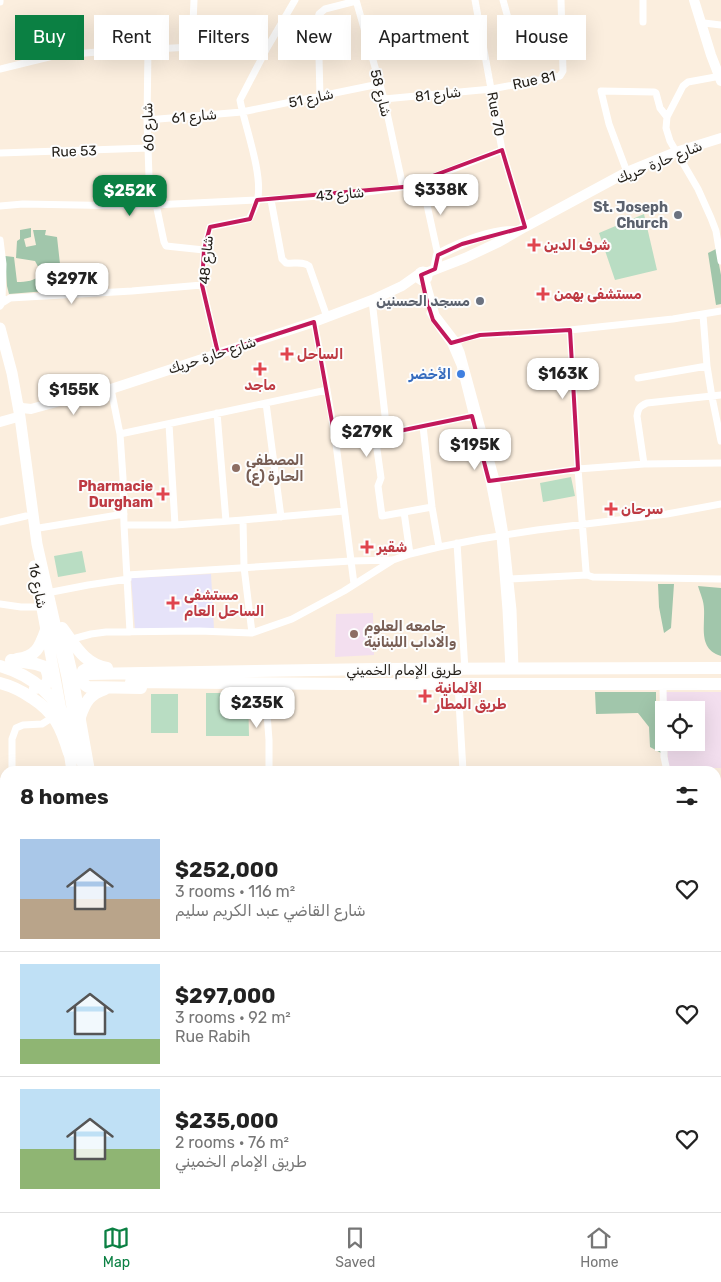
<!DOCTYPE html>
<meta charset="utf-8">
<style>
body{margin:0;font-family:Rubik,"Noto Sans Arabic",sans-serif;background:#f2f2f2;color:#222;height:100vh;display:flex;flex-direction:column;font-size:19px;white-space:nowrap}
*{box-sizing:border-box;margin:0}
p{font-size:16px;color:#767676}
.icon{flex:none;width:28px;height:28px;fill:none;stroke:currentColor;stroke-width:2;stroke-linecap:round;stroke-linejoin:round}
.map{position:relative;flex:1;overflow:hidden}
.drawer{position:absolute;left:0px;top:766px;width:721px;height:446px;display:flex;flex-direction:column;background:#fff;border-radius:15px 15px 0 0;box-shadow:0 5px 20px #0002}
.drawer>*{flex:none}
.banner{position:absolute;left:15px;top:15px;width:691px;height:45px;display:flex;gap:10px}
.buttons{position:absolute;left:655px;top:701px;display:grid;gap:10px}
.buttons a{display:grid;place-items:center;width:50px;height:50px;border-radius:0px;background:#fff;box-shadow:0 5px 20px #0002;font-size:25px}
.price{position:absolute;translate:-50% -42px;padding:0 11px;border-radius:10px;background:#fff;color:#222;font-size:16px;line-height:32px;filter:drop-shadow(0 1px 2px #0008)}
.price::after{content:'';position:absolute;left:50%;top:30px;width:15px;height:11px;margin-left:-8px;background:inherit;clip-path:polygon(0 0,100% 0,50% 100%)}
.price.selected{background:#0b8043;color:#fff}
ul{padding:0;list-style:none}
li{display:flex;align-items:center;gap:15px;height:125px;padding:0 20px}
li+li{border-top:1px solid #e0e0e0}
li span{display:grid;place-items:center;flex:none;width:140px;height:100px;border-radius:0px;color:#555}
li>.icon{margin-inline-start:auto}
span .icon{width:60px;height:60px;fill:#fffc;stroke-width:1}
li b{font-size:21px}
h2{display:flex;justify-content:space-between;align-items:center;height:60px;padding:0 20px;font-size:21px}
.tag{padding:0 18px;border-radius:0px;background:#fff;box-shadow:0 5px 20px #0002;font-size:18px;line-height:45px}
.tag.selected{background:#0b8043;color:#fff}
.tab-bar{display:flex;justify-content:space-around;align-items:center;height:70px;border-top:1px solid #e0e0e0;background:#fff;font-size:14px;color:#767676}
.tab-bar a{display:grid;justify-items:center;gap:2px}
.tab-bar .selected{color:#0b8043}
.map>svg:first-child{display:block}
.education{fill:#f3dfef}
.medical{fill:#e6e3f9}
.green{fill:#b9ddc3}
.forest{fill:#a1c6ab}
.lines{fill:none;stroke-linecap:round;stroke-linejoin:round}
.street{stroke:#fff;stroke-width:7}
.secondary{stroke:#fff;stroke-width:10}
.primary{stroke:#fff;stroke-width:11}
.highway{stroke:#fff;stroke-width:12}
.marked{fill:none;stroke:#c2185b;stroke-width:4;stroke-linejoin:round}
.worship-dot{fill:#6b7280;stroke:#fdfdfd;stroke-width:2}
.health-dot{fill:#e0444e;stroke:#fdfdfd;stroke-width:2}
.shop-dot{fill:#3f7fe0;stroke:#fdfdfd;stroke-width:2}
.education-dot{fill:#8d6e63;stroke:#fdfdfd;stroke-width:2}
.labels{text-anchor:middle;stroke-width:4;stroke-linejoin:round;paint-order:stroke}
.street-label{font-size:14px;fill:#221e18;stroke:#fdfdfd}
.worship-label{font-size:14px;font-weight:bold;fill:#5b616d;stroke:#fdfdfd;text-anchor:end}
.health-label{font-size:14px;font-weight:bold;fill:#be3a42;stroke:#fdfdfd;text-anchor:start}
.shop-label{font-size:14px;font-weight:bold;fill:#366cbe;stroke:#fdfdfd;text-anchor:end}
.education-label{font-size:14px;font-weight:bold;fill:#785e54;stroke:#fdfdfd;text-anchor:start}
</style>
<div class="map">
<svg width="721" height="1212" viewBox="0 0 721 1212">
<rect width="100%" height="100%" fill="#fbeede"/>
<!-- education -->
<path class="education" d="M373 613 374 655 335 657 336 614Z
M666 692H721V768H668L667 743 696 742V710H666Z"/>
<!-- medical -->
<path class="medical" d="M211 574 214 629H135L131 578Z"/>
<!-- green -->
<path class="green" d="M644 214 657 270 615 280 599 233Z
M571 477 575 496 543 502 540 483Z
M82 551 86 572 58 577 54 556Z
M206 693H248L249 736H206Z
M151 694H178V733H151Z"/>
<!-- forest -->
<path class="forest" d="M31 228V237L24 239 26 247 36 245 33 230H46L45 235 57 237 60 264 53 272 47 273 46 291 9 294 7 286 5 256 14 257 17 282C26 282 35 281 42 274L35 261 16 258 17 241 20 239V230Z
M716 249 721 275V304L716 305 708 253Z
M658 584H674L671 628 664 633 659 607Z
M698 586 721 588V656C698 649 705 627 704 609 704 601 700 593 698 586Z
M595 692H656V713L661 753 650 747 649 727 638 713 596 714Z"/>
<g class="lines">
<!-- street -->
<path class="street" d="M356 0 384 99 403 187
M475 0 502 150 525 227
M503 0 517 50
M0 2V0
M643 22V0
M704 23 721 25
M192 47 194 0
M148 49 147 120 150 205
M0 69 53 56 97 52 192 47 267 48
M721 76 688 82 683 86 667 117 666 128 670 141 698 189 711 218 716 231 721 261
M320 97 318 18 319 14 325 9 356 1
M384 99 492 89 560 76 563 71 561 0
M147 120 242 112 379 84
M0 153 149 148
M627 172 609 124 601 91 654 92 656 93 660 108 667 117
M422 182 438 255
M271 200 282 259 286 263C294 264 303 261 309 266L327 317
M156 204 164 242 166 246 204 250
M0 206 23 204 133 206 257 200 352 194 403 187 415 184 502 150
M0 240 3 264 2 303
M426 280 436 315 456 341 461 352 496 480 505 535 513 610 515 669
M372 300 387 433
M0 306 2 303 10 298 132 291 202 285
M430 313 440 329 451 344 460 365 489 481 500 536 506 610 509 669
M703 315 707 366 712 397 721 441
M314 322 327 390 336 444 354 584
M570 330 578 469 586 571 587 575 593 577 721 579
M452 344 465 338 480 335 570 330 673 319 721 311
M218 353 202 285 204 250 210 227 249 219C253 212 257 204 258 197 262 171 245 127 240 100L267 48 295 0
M638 378 707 366
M111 389 120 434 123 478 124 525 130 632
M266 403 281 517
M217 413 226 521
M169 424 175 525
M423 426 432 507 439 547
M120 434 327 390
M375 435 381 478 378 486 382 516 432 507
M336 444 472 416
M644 464 637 416C638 408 640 406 647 403L721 395
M492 481 578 469 644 464 721 463
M404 512 410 554
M243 520 244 567 252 633
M0 522 26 516
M124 525H175L243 520 344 511
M39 528 124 514
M457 543 465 670
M127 575 351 561 392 560
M510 579 587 575
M52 592 88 585 128 579
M0 604 21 607H42
M69 640 91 634 106 632 199 631 252 633 292 619 344 591 393 560 410 554 439 547 480 539 537 530 667 514 721 504
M458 684 463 771
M663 685 664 757 667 771
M265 687 269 740V771
M12 771V739L16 728 23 725 42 724 53 717
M0 782 5 780
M716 814H721
M716 848 721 847
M716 873H721
M716 896H721
M716 920H721
M716 943H721
M716 992 721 994
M716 1026H721
M716 1088 721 1087
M0 1163 5 1161
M716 1175 721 1169
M310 1208 319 1212
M485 1208V1212
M582 1208 587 1212
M15 1212 16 1208
M374 1212 375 1208
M538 1212 545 1208
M688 1212 692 1208"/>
<!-- secondary -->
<path class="secondary" d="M694 0 711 55 721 81
M435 269 438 255C461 243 492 230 518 231
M418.5 276a4.5 4.5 0 1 1 9 0a4.5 4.5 0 1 1-9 0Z
M426 273 465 258 499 242 525 227 627 172 676 152 721 138
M18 405 22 408 31 409 89 393 111 389 314 322 372 300 402 286 419 274
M0 422 14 418
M63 632 73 675 90 771
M0 1140H5
M255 1208 261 1212"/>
<!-- primary -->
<path class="primary" d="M0 328 12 373 20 417 37 544 67 677 77 737
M34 566 61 710
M68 745 72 771
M145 1208 146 1212
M155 1208 156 1212"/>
<!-- highway -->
<path class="highway" d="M62 628C75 645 84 664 107 668
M17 659C36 657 40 647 46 630
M11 660 36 664 45 667C51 679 49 687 35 688
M0 666C32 675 58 697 71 729 75 740 78 751 82 762
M88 668 83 671C80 677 82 684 88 687L141 688
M87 674 376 669 721 668
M131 682 342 684H721
M0 683C12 686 22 691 32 698 55 713 61 727 69 753
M80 717C85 702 90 694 105 689"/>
</g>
<!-- marked area -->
<path class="marked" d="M502 150 525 227 462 244 438 255 435 269 421 275 426 298 433 320 451 343 480 335 570 330 578 469 489 481 472 416 336 444 314 322 218 353 202 285 204 250 210 227 250 219 257 200 403 187Z"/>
<!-- markers -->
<g class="worship-dot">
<circle cx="678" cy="215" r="5"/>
<circle cx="480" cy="301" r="5"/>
</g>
<g class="health-dot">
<path d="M531.5 237.5h5v5h5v5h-5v5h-5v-5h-5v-5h5z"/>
<path d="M540.5 286.5h5v5h5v5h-5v5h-5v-5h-5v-5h5z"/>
<path d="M284.5 346.5h5v5h5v5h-5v5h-5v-5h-5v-5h5z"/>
<path d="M257.5 361.5h5v5h5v5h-5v5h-5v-5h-5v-5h5z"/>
<path d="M160.5 486.5h5v5h5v5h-5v5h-5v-5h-5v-5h5z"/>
<path d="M608.5 501.5h5v5h5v5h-5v5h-5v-5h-5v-5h5z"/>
<path d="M364.5 539.5h5v5h5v5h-5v5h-5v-5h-5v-5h5z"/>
<path d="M170.5 595.5h5v5h5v5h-5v5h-5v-5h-5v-5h5z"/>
<path d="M422.5 688.5h5v5h5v5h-5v5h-5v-5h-5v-5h5z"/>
</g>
<circle class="shop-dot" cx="461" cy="374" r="5"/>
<g class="education-dot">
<circle cx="236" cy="468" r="5"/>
<circle cx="354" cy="634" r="5"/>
</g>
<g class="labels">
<!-- street labels -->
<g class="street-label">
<text transform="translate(534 80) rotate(-12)" y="5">Rue 81</text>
<text transform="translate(381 93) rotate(76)" y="5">شارع 58</text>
<text transform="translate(438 94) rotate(-6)" y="5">شارع 81</text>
<text transform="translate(311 98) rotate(-12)" y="5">شارع 51</text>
<text transform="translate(496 114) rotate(80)" y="5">Rue 70</text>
<text transform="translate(194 116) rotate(-5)" y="5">شارع 61</text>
<text transform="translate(148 127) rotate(-92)" y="5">شارع 60</text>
<text transform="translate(74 151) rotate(-2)" y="5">Rue 53</text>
<text transform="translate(659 162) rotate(-22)" y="5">شارع حارة حريك</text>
<text transform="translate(340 194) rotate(-5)" y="5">شارع 43</text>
<text transform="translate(206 260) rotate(-85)" y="5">شارع 48</text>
<text transform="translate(212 355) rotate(-18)" y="5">شارع حارة حريك</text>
<text transform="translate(38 586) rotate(79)" y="5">شارع 16</text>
<text x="404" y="675">طريق الإمام الخميني</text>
</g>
<!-- worship labels -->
<g class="worship-label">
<text x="668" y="212">St. Joseph<tspan x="668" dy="16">Church</tspan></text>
<text x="470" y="306">مسجد الحسنين</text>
</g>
<!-- health labels -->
<g class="health-label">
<text x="544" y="250">شرف الدين</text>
<text x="554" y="299">مستشفى بهمن</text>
<text x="297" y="359">الساحل</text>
<text x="260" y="390" text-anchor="middle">ماجد</text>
<text x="153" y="491" text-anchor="end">Pharmacie<tspan x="153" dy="16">Durgham</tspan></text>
<text x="621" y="514">سرحان</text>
<text x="377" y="552">شقير</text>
<text x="184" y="600">مستشفى<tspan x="184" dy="16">الساحل العام</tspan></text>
<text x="435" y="693">الألمانية<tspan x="435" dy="16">طريق المطار</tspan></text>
</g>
<!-- shop labels -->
<g class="shop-label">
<text x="451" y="379">الأخضر</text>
</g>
<!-- education labels -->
<g class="education-label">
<text x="246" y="465">المصطفى<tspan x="246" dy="16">الحارة (ع)</tspan></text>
<text x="364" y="631">جامعه العلوم<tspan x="364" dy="16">والاداب اللبنانية</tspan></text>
</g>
</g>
</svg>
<div class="buttons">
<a><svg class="icon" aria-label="locate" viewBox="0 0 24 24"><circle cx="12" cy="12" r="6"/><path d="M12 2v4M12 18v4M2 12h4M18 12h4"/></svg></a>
</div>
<b class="price" style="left:441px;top:216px">$338K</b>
<b class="price selected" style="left:130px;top:217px">$252K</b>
<b class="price" style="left:72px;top:305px">$297K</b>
<b class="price" style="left:563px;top:400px">$163K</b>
<b class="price" style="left:74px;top:416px">$155K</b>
<b class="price" style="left:367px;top:458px">$279K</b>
<b class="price" style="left:475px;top:471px">$195K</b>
<b class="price" style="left:257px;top:729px">$235K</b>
<div class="banner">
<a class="tag selected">Buy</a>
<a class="tag">Rent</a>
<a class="tag">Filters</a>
<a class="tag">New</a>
<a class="tag">Apartment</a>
<a class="tag">House</a>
</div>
<section class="drawer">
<h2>8 homes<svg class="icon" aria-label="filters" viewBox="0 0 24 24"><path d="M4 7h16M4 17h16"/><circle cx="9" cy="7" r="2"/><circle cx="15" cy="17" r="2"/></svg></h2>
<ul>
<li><span style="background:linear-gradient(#a9c7e8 60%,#b9a48a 0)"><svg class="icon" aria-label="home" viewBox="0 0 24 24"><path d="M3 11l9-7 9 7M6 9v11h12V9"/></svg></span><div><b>$252,000</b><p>3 rooms · 116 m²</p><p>شارع القاضي عبد الكريم سليم</p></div><svg class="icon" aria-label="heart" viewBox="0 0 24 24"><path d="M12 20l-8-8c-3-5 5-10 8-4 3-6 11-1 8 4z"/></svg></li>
<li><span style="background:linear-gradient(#bfe0f5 75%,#8fb573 0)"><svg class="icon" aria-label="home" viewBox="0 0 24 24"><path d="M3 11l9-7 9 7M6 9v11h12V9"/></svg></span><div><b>$297,000</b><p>3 rooms · 92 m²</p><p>Rue Rabih</p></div><svg class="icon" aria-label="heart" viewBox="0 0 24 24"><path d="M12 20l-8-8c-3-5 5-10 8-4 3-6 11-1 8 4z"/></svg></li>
<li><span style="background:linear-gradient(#bfe0f5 60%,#8fb573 0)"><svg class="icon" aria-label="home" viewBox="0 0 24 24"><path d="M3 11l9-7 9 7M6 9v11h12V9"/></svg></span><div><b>$235,000</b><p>2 rooms · 76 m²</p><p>طريق الإمام الخميني</p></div><svg class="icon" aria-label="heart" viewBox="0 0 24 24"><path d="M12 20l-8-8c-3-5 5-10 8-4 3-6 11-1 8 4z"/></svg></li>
</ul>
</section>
</div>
<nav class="tab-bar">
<a class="selected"><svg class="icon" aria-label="map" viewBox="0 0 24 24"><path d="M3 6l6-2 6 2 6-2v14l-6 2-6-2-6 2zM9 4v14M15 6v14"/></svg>Map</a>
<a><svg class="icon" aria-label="saved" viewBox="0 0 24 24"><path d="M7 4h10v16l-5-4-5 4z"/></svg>Saved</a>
<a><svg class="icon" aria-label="home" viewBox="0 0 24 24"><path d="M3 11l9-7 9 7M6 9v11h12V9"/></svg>Home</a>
</nav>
